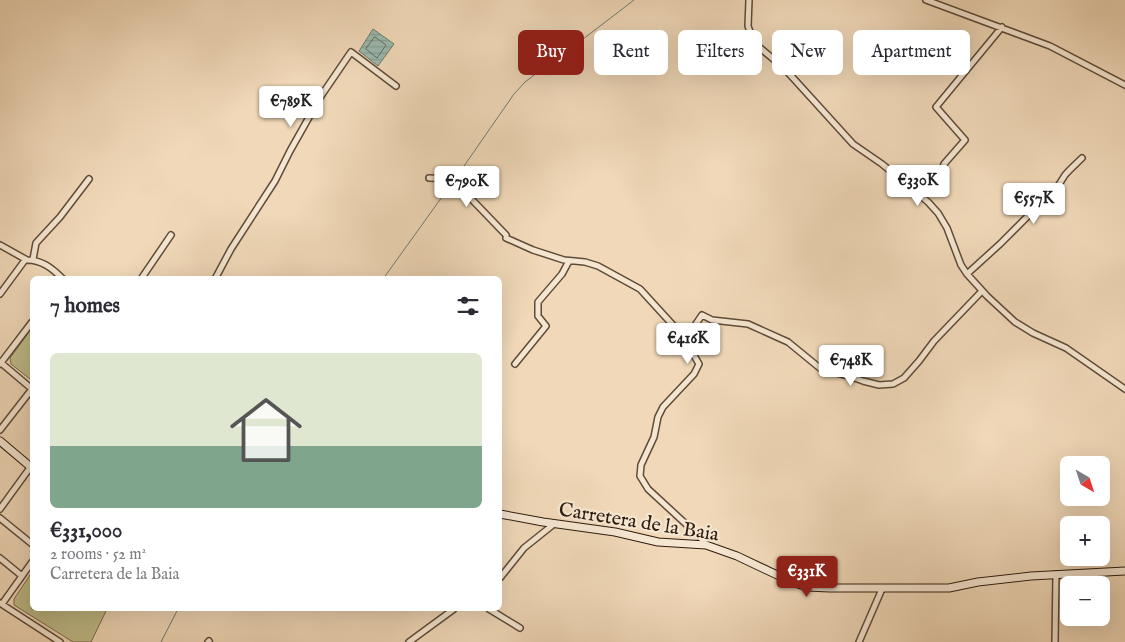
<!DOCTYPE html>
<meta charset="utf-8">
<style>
body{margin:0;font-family:"IM FELL English",serif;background:#f2f2f3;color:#2b2b33;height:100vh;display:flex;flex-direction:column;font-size:19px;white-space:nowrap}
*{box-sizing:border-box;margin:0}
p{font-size:16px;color:#7c7c81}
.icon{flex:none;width:28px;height:28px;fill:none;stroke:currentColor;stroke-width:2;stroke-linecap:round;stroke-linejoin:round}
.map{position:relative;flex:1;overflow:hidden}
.sheet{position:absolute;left:30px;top:276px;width:472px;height:335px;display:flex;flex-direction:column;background:#fff;border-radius:8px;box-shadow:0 5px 20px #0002}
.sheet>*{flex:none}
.hud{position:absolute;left:518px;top:30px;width:475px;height:45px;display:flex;gap:10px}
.needle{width:32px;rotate:141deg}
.controls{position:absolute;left:1060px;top:456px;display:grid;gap:10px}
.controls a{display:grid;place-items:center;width:50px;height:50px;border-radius:8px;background:#fff;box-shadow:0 5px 20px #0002;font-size:25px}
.price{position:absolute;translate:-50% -42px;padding:0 11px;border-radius:5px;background:#fff;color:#222;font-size:16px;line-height:32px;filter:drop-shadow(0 1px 2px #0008)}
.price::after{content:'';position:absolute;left:50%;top:30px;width:15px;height:11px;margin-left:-8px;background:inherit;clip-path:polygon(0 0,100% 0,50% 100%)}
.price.active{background:#8f2418;color:#fff}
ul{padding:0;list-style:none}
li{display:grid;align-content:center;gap:10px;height:265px;padding:0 20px}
li span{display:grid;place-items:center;height:155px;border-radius:8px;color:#555}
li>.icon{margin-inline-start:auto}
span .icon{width:90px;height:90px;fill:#fffc;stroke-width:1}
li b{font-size:21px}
h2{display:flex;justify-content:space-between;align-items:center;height:60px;padding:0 20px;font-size:21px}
.pill{padding:0 18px;border-radius:8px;background:#fff;box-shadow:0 5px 20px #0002;font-size:18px;line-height:45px}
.pill.active{background:#8f2418;color:#fff}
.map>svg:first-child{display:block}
.park{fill:#c0bd8a;stroke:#786c4c}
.water{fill:url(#water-rules);stroke:#6f7b6f}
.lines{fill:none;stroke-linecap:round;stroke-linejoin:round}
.shore{stroke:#646b5f;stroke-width:1}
.stream{stroke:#6f7b6f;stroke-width:1}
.minor-casing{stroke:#5f4b39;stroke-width:8}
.secondary-casing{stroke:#2f1c0f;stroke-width:9}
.minor{stroke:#f5e6d1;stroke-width:5}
.secondary{stroke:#f5e6d1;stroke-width:7}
.labels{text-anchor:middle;stroke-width:4.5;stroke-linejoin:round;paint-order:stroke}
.street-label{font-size:20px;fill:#2f1c0f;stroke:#f5e6d1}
</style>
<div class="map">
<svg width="1125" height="642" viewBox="0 0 1125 642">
<defs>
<pattern id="water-rules" width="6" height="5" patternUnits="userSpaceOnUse" patternTransform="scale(1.25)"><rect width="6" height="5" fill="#9abaaf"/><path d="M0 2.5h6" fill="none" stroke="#859f95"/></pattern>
</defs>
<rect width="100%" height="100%" fill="#f0d8b8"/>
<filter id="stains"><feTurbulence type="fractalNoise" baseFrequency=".004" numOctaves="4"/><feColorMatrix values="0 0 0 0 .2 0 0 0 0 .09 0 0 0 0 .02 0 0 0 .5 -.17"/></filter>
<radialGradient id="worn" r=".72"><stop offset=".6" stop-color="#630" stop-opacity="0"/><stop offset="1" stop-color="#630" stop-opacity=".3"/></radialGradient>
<!-- park -->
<path class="park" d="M32 328V379H30L11 364 10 358Z
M32 572V609H107L91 642H73L14 605V599Z"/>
<!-- water -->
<path class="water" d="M373 29 394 44 378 66 359 51Z"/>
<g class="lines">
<!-- shore -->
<path class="shore" d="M375 37 386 45 377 58 366 49Z"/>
<!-- stream -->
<path class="stream" d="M574 46 634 0
M455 179 514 94 525 82 571 47
M383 279 452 183
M161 642 178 609"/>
<!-- minor casing -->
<g class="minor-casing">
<path id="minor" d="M749 0 748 26 753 40 759 47 784 68 853 144 882 164 928 202 938 213 947 228 961 265 967 274 987 296 1015 322 1033 333 1066 348 1125 389
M926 0 1050 46 1125 85
M941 173 944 164 965 140 936 107 1002 27
M429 178 451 179 456 183 506 235
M506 238 533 250 564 260 585 262 598 266 640 289 682 335 699 364 694 374 663 407 658 417 654 437 641 465 640 476 648 489 700 537 706 545
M0 245 27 260
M33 259 36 243 60 217 89 179
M967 274 1000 244 1036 208C1050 200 1057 188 1065 175 1070 169 1077 163 1082 158
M141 279 171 235
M215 279 231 249 275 181 290 151 321 96 351 52 396 86
M0 294 25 260C41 259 52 268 63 279
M685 340 702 315 712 320 748 324 788 342 821 369 849 376 863 381 879 385 893 384 904 378 919 361 934 341 982 291
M0 362 32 389
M0 364 32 322
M515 364 546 326 538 316V302L562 274 569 261
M0 430 32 389
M0 509 32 465
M0 518 32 544
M0 558 22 576
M500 578 524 548 554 524
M0 603 60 642
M2 604 32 562
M489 609 520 628
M208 642 209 641
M409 642 454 609
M859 642 882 589
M1055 642 1056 574"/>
</g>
<!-- secondary casing -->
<g class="secondary-casing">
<path id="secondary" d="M0 441 32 468
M500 514 543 522 615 532 658 542 706 545 737 556 792 582 807 587 830 588H949L978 582 1031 576 1125 571"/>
</g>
<!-- minor -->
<use href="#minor" class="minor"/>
<!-- secondary -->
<use href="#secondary" class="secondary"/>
</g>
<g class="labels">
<!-- street labels -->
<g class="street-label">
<text transform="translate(639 521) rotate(9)" y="7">Carretera de la Baia</text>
</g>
</g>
<rect width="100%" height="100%" filter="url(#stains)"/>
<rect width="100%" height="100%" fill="url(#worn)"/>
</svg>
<div class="controls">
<a><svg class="needle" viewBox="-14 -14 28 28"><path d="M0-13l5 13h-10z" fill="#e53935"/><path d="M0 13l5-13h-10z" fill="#7c7c81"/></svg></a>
<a>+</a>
<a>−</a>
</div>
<b class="price" style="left:291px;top:128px">€789K</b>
<b class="price" style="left:918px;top:207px">€330K</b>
<b class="price" style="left:467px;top:208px">€790K</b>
<b class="price" style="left:1034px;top:225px">€557K</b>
<b class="price" style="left:688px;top:365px">€416K</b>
<b class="price" style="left:851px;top:387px">€748K</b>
<b class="price active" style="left:807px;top:598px">€331K</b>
<div class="hud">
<a class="pill active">Buy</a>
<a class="pill">Rent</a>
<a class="pill">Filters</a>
<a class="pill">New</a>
<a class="pill">Apartment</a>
</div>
<section class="sheet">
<h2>7 homes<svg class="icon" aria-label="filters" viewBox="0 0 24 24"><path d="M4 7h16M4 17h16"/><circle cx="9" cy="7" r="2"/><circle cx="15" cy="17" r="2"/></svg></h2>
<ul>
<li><span style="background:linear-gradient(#dfe7d0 60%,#7fa58c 0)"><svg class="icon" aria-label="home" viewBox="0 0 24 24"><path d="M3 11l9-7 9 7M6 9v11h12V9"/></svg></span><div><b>€331,000</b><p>2 rooms · 52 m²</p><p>Carretera de la Baia</p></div></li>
</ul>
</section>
</div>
